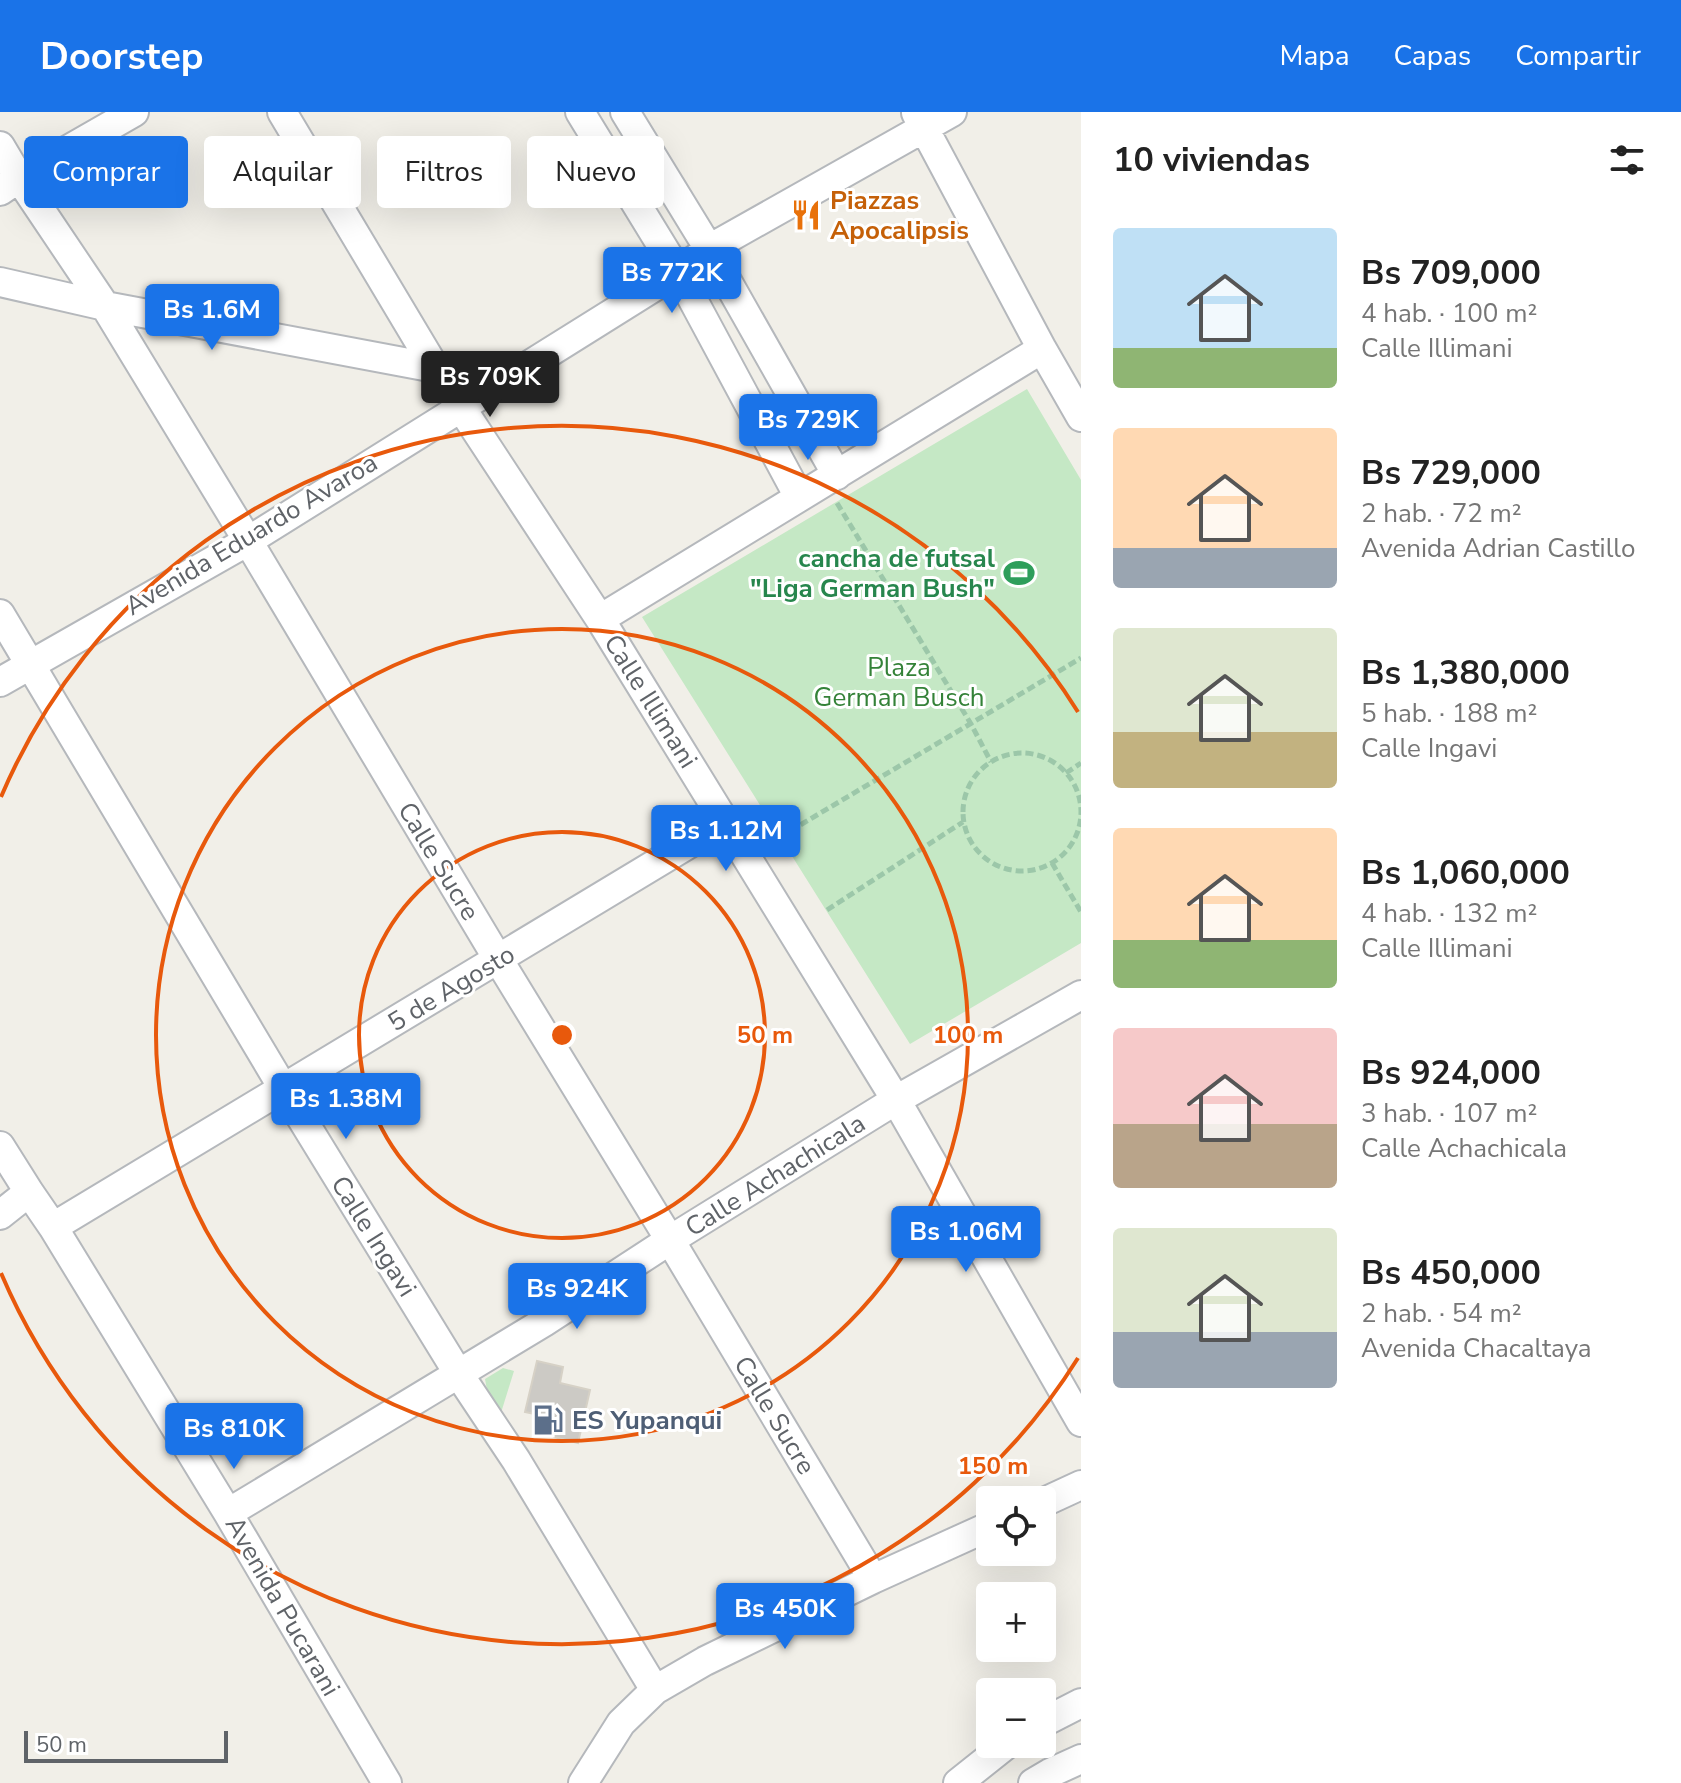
<!DOCTYPE html>
<html lang="es">
<meta charset="utf-8">
<style>
body{margin:0;font-family:"Nunito Sans",sans-serif;background:#f6f6f6;color:#222;height:100vh;display:flex;flex-direction:column;font-size:30px;white-space:nowrap}
*{box-sizing:border-box;margin:0}
p{font-size:26px;color:#767676}
.icon{flex:none;width:44px;height:44px;fill:none;stroke:currentColor;stroke-width:2;stroke-linecap:round;stroke-linejoin:round}
.map{position:relative;flex:1;overflow:hidden}
.drawer{display:flex;flex-direction:column;background:#fff;width:600px}
.drawer>*{flex:none}
.banner{position:absolute;left:24px;top:24px;width:760px;height:72px;display:flex;gap:16px}
.tools{position:absolute;left:976px;top:1374px;display:grid;gap:16px}
.tools a{display:grid;place-items:center;width:80px;height:80px;border-radius:8px;background:#fff;box-shadow:0 8px 32px #0002;font-size:40px}
.scale{position:absolute;left:24px;bottom:20px;width:204px;box-sizing:border-box;padding-left:8px;border:4px solid #5f6368;border-top:0;font-size:22px;line-height:28px;white-space:nowrap;color:#5f6368;-webkit-text-stroke:6px #fff;paint-order:stroke}
.price{position:absolute;translate:-50% -68px;padding:0 18px;border-radius:8px;background:#1a73e8;color:#fff;font-size:26px;line-height:52px;filter:drop-shadow(0 2px 4px #0008)}
.price::after{content:'';position:absolute;left:50%;top:48px;width:24px;height:18px;margin-left:-12px;background:inherit;clip-path:polygon(0 0,100% 0,50% 100%)}
.price.active{background:#222;color:#fff}
ul{padding:0;list-style:none}
li{display:flex;align-items:center;gap:24px;height:200px;padding:0 32px}
li span{display:grid;place-items:center;flex:none;width:224px;height:160px;border-radius:8px;color:#555}
li>.icon{margin-inline-start:auto}
span .icon{width:96px;height:96px;fill:#fffc;stroke-width:1}
li b{font-size:34px}
h2{display:flex;justify-content:space-between;align-items:center;height:96px;padding:0 32px;font-size:34px}
.chip{padding:0 28px;border-radius:8px;background:#fff;box-shadow:0 8px 32px #0002;font-size:28px;line-height:72px}
.chip.active{background:#1a73e8;color:#fff}
header{display:flex;align-items:center;gap:48px;box-sizing:border-box;height:112px;padding:0 40px;background:#1a73e8;color:#fff}
header strong{font-size:38px}
nav{display:flex;gap:44px;margin-inline-start:auto;font-size:28px}
main{display:flex;flex:1;min-height:0}
.map>svg:first-child{display:block}
.green{fill:#c5e8c5}
.building{fill:#cccac5;stroke:#d6d1c6;stroke-width:2}
.lines{fill:none;stroke-linecap:round;stroke-linejoin:round}
.minor-casing{stroke:#b5b8bc;stroke-width:32}
.path{stroke:#9cc7a9;stroke-width:5;stroke-dasharray:8 4;stroke-linecap:butt}
.minor{stroke:#fff;stroke-width:28}
.ring{fill:none;stroke:#e8590c;stroke-width:4}
.labels{text-anchor:middle;stroke-width:6;stroke-linejoin:round;paint-order:stroke}
.food-label{font-size:26px;font-weight:bold;fill:#c56008;stroke:#fff;text-anchor:start}
.street-label{font-size:26px;fill:#5f6368;stroke:#fff}
.leisure-label{font-size:26px;font-weight:bold;fill:#27864d;stroke:#fff;text-anchor:end}
.park-label{font-size:26px;fill:#348238;stroke:#fff}
.service-label{font-size:26px;font-weight:bold;fill:#4e5e75;stroke:#fff;text-anchor:start}
.centre{fill:#e8590c;stroke:#fff;stroke-width:4}
.ring-label{font-size:24px;text-anchor:middle;font-weight:bold;fill:#e8590c;stroke:#fff;stroke-width:6;stroke-linejoin:round;paint-order:stroke}
</style>
<header>
<strong>Doorstep</strong>
<nav><a>Mapa</a><a>Capas</a><a>Compartir</a></nav>
</header>
<main>
<div class="map">
<svg width="1081" height="1671" viewBox="0 0 1081 1671">
<rect width="100%" height="100%" fill="#f1efe8"/>
<!-- green -->
<path class="green" d="M1027 277 1081 368V831L910 932 642 505Z
M503 1256 514 1259 500 1304 487 1278 485 1267Z"/>
<!-- building -->
<path class="building" d="M537 1249 563 1255 560 1271 590 1278 578 1331 554 1325 558 1307 525 1300Z"/>
<g class="lines">
<!-- minor casing -->
<g class="minor-casing">
<path id="minor" d="M282 0 435 256 600 507 896 988 1081 1310
M580 0 678 160 799 385
M625 0 709 137 837 363
M916 1 1042 237 1081 305
M0 34 19 66 105 194 248 429 498 847 670 1128 873 1467
M0 79 19 66 134 0
M0 170 105 194 435 256
M0 502 283 976 458 1261 516 1348 655 1578
M600 507 1042 237
M0 570 248 429 678 160 709 137 952 0
M0 1034 29 1080 53 1115 228 1401 387 1671
M0 1103 29 1080
M53 1115 725 710
M1042 1391 1081 1373
M228 1401 544 1210 670 1128 896 988 1081 883
M1042 1611 1081 1591
M583 1671 621 1611 655 1578 705 1549 873 1467 990 1414
M958 1671 1007 1632
M1033 1671 1050 1661 1081 1647"/>
</g>
<!-- path -->
<path class="path" d="M837 391 971 612 991 650
M963 700a59 59 0 1 1 118 0a59 59 0 1 1-118 0Z
M1066 661 1081 651
M780 725 1081 546
M1052 751 1081 800
M827 798 963 710"/>
<!-- minor -->
<use href="#minor" class="minor"/>
</g>
<!-- distance rings -->
<g class="ring">
<circle cx="562" cy="923" r="203"/>
<circle cx="562" cy="923" r="406"/>
<path d="M1078 1246A609 609 0 0 1 1 1161M1 685A609 609 0 0 1 1078 600"/>
</g>
<!-- icons -->
<defs>
<g id="restaurant-bare" transform="scale(2.4)"><path d="M-5-6h1v4h1v-4h1v4h1v-4h1v5L-1.5 .5V6h-2V.5L-5-1ZM5-6V6H3V1.5H1.5Q1.5-4 5-6Z" fill="#e8710a" stroke="#fff" stroke-width="2.5" paint-order="stroke"/></g>
<g id="stadium-bare" transform="scale(2.4)"><path d="M0-5a6.5 5 0 1 0 0 10a6.5 5 0 1 0 0-10ZM-3.5-1.8h7v3.6h-7Z" fill="#2e9e5b" stroke="#fff" stroke-width="2.5" paint-order="stroke"/></g>
<g id="fuel-bare" transform="scale(2.4)"><path d="M-5.5-6h7V0h2V4h1.3V-2.5L3-4.5l.8-.8L6-3V5H2.5V1h-1V6h-7ZM-4.2-4.7v3.2H.2V-4.7Z" fill="#5c6f8a" stroke="#fff" stroke-width="2.5" paint-order="stroke"/></g>
</defs>
<g fill-rule="evenodd">
<use href="#restaurant-bare" x="806" y="103"/>
<use href="#stadium-bare" x="1019" y="461"/>
<use href="#fuel-bare" x="548" y="1308"/>
</g>
<g class="labels">
<!-- food labels -->
<g class="food-label">
<text x="830" y="97">Piazzas<tspan x="830" dy="30">Apocalipsis</tspan></text>
</g>
<!-- street labels -->
<g class="street-label">
<text transform="translate(251 422) rotate(-31)" y="9">Avenida Eduardo Avaroa</text>
<text transform="translate(651 589) rotate(58)" y="9">Calle Illimani</text>
<text transform="translate(439 749) rotate(59)" y="9">Calle Sucre</text>
<text transform="translate(451 876) rotate(-31)" y="9">5 de Agosto</text>
<text transform="translate(775 1063) rotate(-32)" y="9">Calle Achachicala</text>
<text transform="translate(374 1124) rotate(58)" y="9">Calle Ingavi</text>
<text transform="translate(775 1303) rotate(59)" y="9">Calle Sucre</text>
<text transform="translate(283 1494) rotate(60)" y="9">Avenida Pucarani</text>
</g>
<!-- leisure labels -->
<g class="leisure-label">
<text x="995" y="455">cancha de futsal<tspan x="995" dy="30">"Liga German Bush"</tspan></text>
</g>
<!-- park labels -->
<g class="park-label">
<text x="899" y="564">Plaza<tspan x="899" dy="30">German Busch</tspan></text>
</g>
<!-- service labels -->
<g class="service-label">
<text x="572" y="1317">ES Yupanqui</text>
</g>
</g>
<circle cx="562" cy="923" r="12" class="centre"/>
<g class="ring-label">
<text x="765" y="931">50 m</text>
<text x="968" y="931">100 m</text>
<text x="993" y="1362">150 m</text>
</g>
</svg>
<div class="tools">
<a><svg class="icon" aria-label="locate" viewBox="0 0 24 24"><circle cx="12" cy="12" r="6"/><path d="M12 2v4M12 18v4M2 12h4M18 12h4"/></svg></a>
<a>+</a>
<a>−</a>
</div>
<div class="scale">50 m</div>
<b class="price" style="left:672px;top:203px">Bs 772K</b>
<b class="price" style="left:212px;top:240px">Bs 1.6M</b>
<b class="price active" style="left:490px;top:307px">Bs 709K</b>
<b class="price" style="left:808px;top:350px">Bs 729K</b>
<b class="price" style="left:726px;top:761px">Bs 1.12M</b>
<b class="price" style="left:346px;top:1029px">Bs 1.38M</b>
<b class="price" style="left:966px;top:1162px">Bs 1.06M</b>
<b class="price" style="left:577px;top:1219px">Bs 924K</b>
<b class="price" style="left:234px;top:1359px">Bs 810K</b>
<b class="price" style="left:785px;top:1539px">Bs 450K</b>
<div class="banner">
<a class="chip active">Comprar</a>
<a class="chip">Alquilar</a>
<a class="chip">Filtros</a>
<a class="chip">Nuevo</a>
</div>
</div>
<section class="drawer">
<h2>10 viviendas<svg class="icon" aria-label="filters" viewBox="0 0 24 24"><path d="M4 7h16M4 17h16"/><circle cx="9" cy="7" r="2"/><circle cx="15" cy="17" r="2"/></svg></h2>
<ul>
<li><span style="background:linear-gradient(#bfe0f5 75%,#8fb573 0)"><svg class="icon" aria-label="home" viewBox="0 0 24 24"><path d="M3 11l9-7 9 7M6 9v11h12V9"/></svg></span><div><b>Bs 709,000</b><p>4 hab. · 100 m²</p><p>Calle Illimani</p></div></li>
<li><span style="background:linear-gradient(#ffd9b3 75%,#9aa5b1 0)"><svg class="icon" aria-label="home" viewBox="0 0 24 24"><path d="M3 11l9-7 9 7M6 9v11h12V9"/></svg></span><div><b>Bs 729,000</b><p>2 hab. · 72 m²</p><p>Avenida Adrian Castillo</p></div></li>
<li><span style="background:linear-gradient(#dfe7d0 65%,#c2b280 0)"><svg class="icon" aria-label="home" viewBox="0 0 24 24"><path d="M3 11l9-7 9 7M6 9v11h12V9"/></svg></span><div><b>Bs 1,380,000</b><p>5 hab. · 188 m²</p><p>Calle Ingavi</p></div></li>
<li><span style="background:linear-gradient(#ffd9b3 70%,#8fb573 0)"><svg class="icon" aria-label="home" viewBox="0 0 24 24"><path d="M3 11l9-7 9 7M6 9v11h12V9"/></svg></span><div><b>Bs 1,060,000</b><p>4 hab. · 132 m²</p><p>Calle Illimani</p></div></li>
<li><span style="background:linear-gradient(#f6c9c9 60%,#b9a48a 0)"><svg class="icon" aria-label="home" viewBox="0 0 24 24"><path d="M3 11l9-7 9 7M6 9v11h12V9"/></svg></span><div><b>Bs 924,000</b><p>3 hab. · 107 m²</p><p>Calle Achachicala</p></div></li>
<li><span style="background:linear-gradient(#dfe7d0 65%,#9aa5b1 0)"><svg class="icon" aria-label="home" viewBox="0 0 24 24"><path d="M3 11l9-7 9 7M6 9v11h12V9"/></svg></span><div><b>Bs 450,000</b><p>2 hab. · 54 m²</p><p>Avenida Chacaltaya</p></div></li>
</ul>
</section>
</main>
